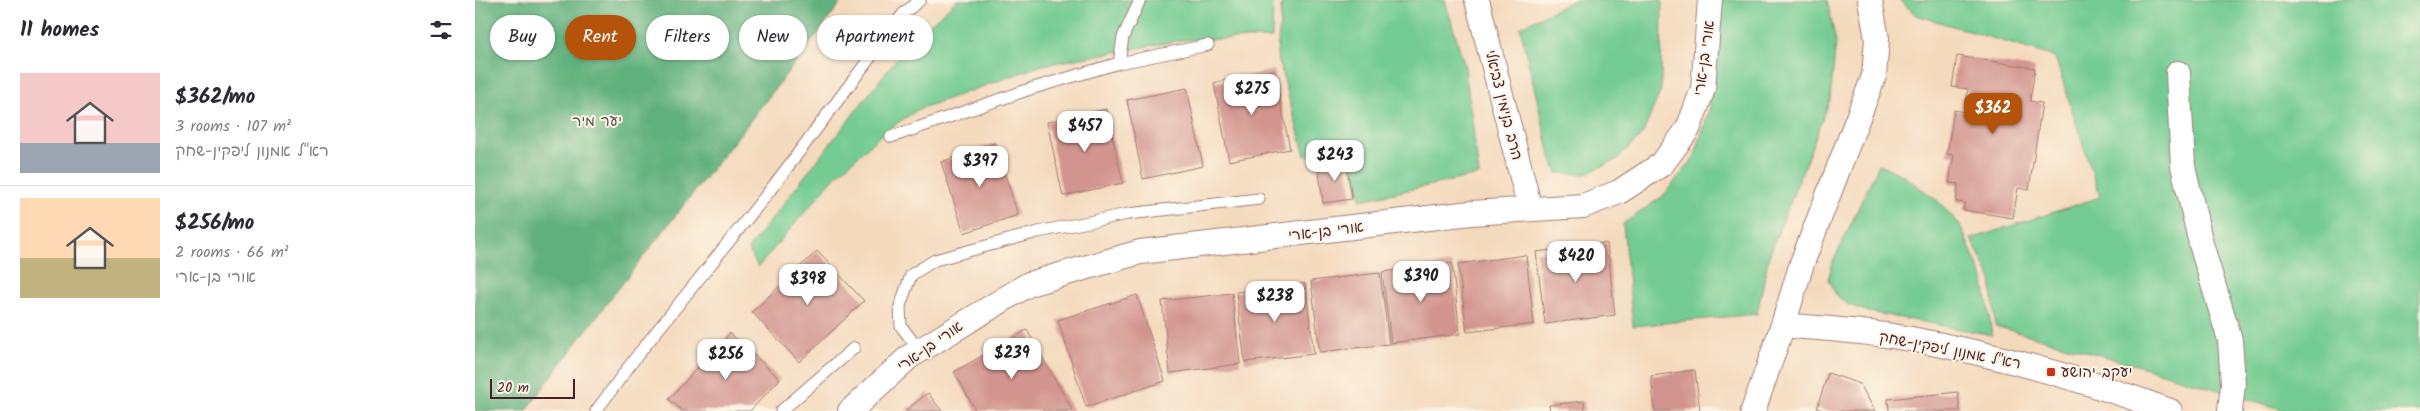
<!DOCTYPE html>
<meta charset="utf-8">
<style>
body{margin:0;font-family:Kalam,"Playpen Sans Hebrew",sans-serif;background:#f2f2f3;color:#2b2b33;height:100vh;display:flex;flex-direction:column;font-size:19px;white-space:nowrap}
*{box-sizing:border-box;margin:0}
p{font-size:16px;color:#7c7c81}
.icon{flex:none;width:28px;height:28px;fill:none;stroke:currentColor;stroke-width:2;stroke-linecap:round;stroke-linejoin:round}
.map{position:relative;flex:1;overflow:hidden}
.panel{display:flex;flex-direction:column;background:#fff;width:475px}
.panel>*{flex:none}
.guide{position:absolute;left:15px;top:15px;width:475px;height:45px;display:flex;gap:10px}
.scale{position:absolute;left:15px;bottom:12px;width:85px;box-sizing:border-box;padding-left:5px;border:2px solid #4a1f2b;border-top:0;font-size:14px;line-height:18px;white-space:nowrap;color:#4a1f2b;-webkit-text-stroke:4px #fcf5e5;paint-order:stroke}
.price{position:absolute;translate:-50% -42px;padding:0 11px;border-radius:10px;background:#fff;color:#222;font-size:16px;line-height:32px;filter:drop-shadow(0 1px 2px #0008)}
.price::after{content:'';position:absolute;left:50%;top:30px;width:15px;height:11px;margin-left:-8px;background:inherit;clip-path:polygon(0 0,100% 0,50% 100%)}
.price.active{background:#b45309;color:#fff}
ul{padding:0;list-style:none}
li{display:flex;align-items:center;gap:15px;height:125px;padding:0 20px}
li+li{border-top:1px solid #e1e1e2}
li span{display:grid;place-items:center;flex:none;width:140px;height:100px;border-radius:0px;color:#555}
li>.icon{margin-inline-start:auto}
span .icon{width:60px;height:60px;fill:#fffc;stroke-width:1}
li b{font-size:21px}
h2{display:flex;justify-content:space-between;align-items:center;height:60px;padding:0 20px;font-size:21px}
.pill{padding:0 18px;border-radius:22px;background:#fff;box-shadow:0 1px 4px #0004;font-size:18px;line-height:45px}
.pill.active{background:#b45309;color:#fff}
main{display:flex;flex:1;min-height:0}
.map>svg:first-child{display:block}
.green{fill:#74cc92;stroke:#5f765e}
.forest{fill:#5fb07c;stroke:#546854}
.building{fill:#d2948e}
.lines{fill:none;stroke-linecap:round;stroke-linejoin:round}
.lane-casing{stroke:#9f7c74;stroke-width:13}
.street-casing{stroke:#9f7c74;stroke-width:26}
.lane{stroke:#fff;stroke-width:11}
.street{stroke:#fff;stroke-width:24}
.poi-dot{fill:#c8321e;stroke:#fcf5e5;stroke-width:2}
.labels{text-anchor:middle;stroke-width:4;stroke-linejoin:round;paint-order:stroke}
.street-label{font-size:15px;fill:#4a1f2b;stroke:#fcf5e5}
.park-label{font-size:15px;fill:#57534a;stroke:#fcf5e5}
.poi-label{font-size:15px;fill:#4a1f2b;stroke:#fcf5e5;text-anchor:start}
</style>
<main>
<section class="panel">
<h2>11 homes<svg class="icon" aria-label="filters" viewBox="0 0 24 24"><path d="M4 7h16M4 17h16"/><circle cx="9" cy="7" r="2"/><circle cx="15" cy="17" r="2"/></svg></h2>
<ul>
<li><span style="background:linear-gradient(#f6c9c9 70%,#9aa5b1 0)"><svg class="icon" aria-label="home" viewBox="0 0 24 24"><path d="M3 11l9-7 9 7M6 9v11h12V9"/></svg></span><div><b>$362/mo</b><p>3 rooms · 107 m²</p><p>רא&quot;ל אמנון ליפקין-שחק</p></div></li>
<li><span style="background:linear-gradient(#ffd9b3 60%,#c2b280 0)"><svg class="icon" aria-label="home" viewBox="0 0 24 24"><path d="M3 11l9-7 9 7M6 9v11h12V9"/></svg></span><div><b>$256/mo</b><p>2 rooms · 66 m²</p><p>אורי בן-ארי</p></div></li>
</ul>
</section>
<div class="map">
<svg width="1945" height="411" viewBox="0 0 1945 411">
<rect width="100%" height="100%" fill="#fcf5e5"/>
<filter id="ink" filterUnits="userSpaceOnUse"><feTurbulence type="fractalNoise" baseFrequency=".02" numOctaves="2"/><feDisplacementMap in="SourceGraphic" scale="10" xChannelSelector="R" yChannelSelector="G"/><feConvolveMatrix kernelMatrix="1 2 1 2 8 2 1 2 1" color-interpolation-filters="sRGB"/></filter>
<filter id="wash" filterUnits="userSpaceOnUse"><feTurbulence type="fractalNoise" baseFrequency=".0096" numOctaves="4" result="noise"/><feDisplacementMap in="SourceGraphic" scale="20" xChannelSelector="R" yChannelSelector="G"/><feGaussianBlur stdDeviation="1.12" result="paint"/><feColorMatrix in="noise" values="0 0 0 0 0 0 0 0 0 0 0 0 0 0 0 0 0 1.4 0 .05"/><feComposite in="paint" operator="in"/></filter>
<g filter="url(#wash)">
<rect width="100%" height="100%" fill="#f4dabd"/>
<!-- green -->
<path class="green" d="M482 0H798L797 38 707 40 568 65 444 109 410 131 359 178 283 267 273 249 433 44Z
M807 0H970L990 67 1004 175 886 200 875 150 830 156 802 54Z
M1099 0H1187L1186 90 1167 135 1141 160 1110 174 1082 173 1074 151 1045 27Z
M1241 0H1352L1361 42 1355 100 1294 256 1282 314 1158 326 1148 224 1188 196 1219 158 1235 107Z
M1425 0H1945V411H1812L1661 365 1520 326 1516 278 1496 239 1625 197 1580 57 1441 15Z
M1404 164 1429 176 1463 201 1485 225 1509 281 1517 335 1394 312 1374 305 1361 295 1353 279 1358 262Z"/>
<!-- forest -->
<path class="forest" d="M0 0H368C264 139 153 271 51 411H0Z"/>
<g id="blocks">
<!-- building -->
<path class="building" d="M1482 56 1560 68 1555 101 1567 103 1554 190 1543 188 1538 218 1488 210 1490 203 1481 202 1483 184 1474 183 1479 155 1472 154 1479 110 1490 112 1493 89 1477 87Z
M799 70 815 149 754 161 739 83Z
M712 88 728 166 668 179 652 100Z
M631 109 648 183 588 196 572 122Z
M520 143 543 215 489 233 466 162Z
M871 161 877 199 848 203 843 165Z
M1132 243 1140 315 1070 324 1061 252Z
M342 251 389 301 324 362 277 312Z
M1051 255 1059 324 992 332 983 264Z
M977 263 985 334 916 343 907 272Z
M905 273 914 344 845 352 836 281Z
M830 283 839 354 770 362 761 292Z
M757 293 765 364 695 373 687 301Z
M662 295 690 381 611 407 583 320Z
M552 330 598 411H501L479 372Z
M255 333 305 379 275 411H207L194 399Z
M1220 370 1225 411H1180L1176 376Z
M1353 373 1385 384 1400 411H1351L1342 408Z
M1483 392 1485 411H1414L1413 399Z
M453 393 467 411H430Z
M1109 401 1110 411H1075L1074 405Z"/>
</g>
</g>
<g filter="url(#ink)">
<use href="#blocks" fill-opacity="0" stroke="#9f7c74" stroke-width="1"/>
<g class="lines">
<!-- lane casing -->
<g class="lane-casing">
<path id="lane" d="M644 63 648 37 665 0
M416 137 555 89 644 63 733 45
M444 350 426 326 425 306 436 275 460 260 563 232 653 214 784 199
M121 411 161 357 293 193 428 14 445 0
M306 411 379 348"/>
</g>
<!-- street casing -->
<g class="street-casing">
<path id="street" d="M1002 0 1055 209
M1703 73 1708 166 1726 244 1755 340 1758 384 1755 411
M1308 325C1351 329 1394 331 1436 339 1524 355 1611 380 1695 411
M375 411 434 357 554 284 665 252 996 213 1108 206 1144 192 1187 164 1213 129 1228 89 1235 0
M1278 411 1308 325 1327 263 1399 76 1402 39 1395 0"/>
</g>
<!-- lane -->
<use href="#lane" class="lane"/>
<!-- street -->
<use href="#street" class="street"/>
</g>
</g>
<!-- markers -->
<rect class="poi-dot" x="1571" y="367" width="10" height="10" rx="2.5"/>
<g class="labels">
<!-- street labels -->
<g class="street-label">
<text transform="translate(1229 58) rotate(-82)" y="5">אורי בן-ארי</text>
<text transform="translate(1029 105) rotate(76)" y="5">הרב בנימין צביאלי</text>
<text transform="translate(851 231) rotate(-7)" y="5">אורי בן-ארי</text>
<text transform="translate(455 346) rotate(-35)" y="5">אורי בן-ארי</text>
<text transform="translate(1475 350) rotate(11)" y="5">רא"ל אמנון ליפקין-שחק</text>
</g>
<!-- park labels -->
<g class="park-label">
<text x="122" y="126">יער מיר</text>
</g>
<!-- poi labels -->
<g class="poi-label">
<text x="1586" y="377">יעקב יהושע</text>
</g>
</g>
</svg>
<div class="scale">20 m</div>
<b class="price" style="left:777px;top:116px">$275</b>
<b class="price active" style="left:1518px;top:135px">$362</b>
<b class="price" style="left:610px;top:153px">$457</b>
<b class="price" style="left:860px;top:182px">$243</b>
<b class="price" style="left:505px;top:188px">$397</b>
<b class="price" style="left:1101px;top:283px">$420</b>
<b class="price" style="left:946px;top:303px">$390</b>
<b class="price" style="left:333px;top:306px">$398</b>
<b class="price" style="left:800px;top:323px">$238</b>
<b class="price" style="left:537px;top:380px">$239</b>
<b class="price" style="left:251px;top:381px">$256</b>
<div class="guide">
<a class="pill">Buy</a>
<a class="pill active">Rent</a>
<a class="pill">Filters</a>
<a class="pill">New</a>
<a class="pill">Apartment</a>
</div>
</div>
</main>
